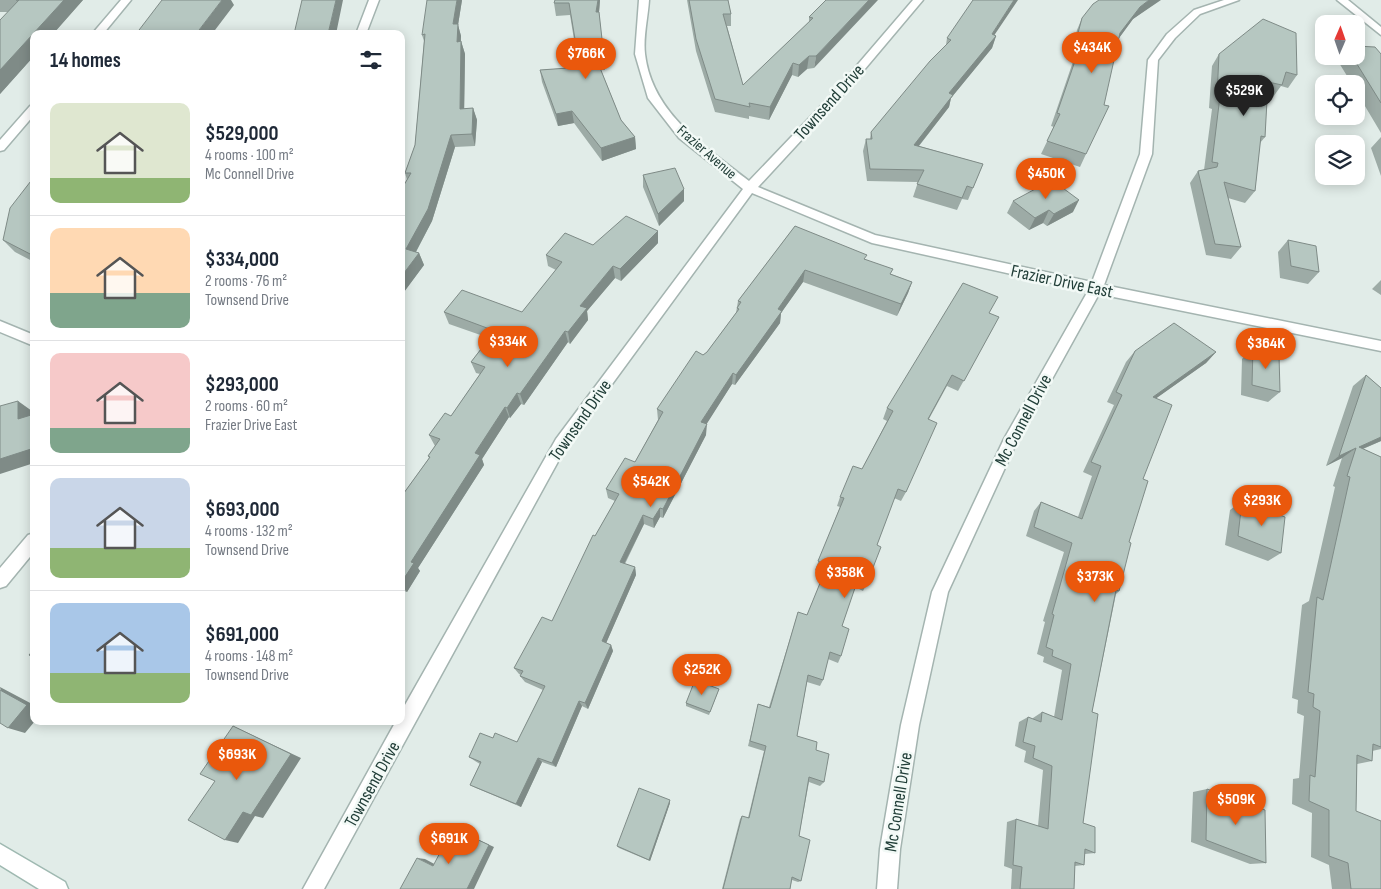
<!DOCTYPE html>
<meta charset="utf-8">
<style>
body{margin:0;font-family:"Sofia Sans Condensed",sans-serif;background:#f6f6f7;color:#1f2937;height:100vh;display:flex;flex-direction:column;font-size:19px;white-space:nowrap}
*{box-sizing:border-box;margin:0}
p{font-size:16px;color:#747a83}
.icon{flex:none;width:28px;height:28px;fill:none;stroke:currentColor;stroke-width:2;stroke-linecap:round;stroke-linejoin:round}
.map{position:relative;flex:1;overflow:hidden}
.sheet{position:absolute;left:30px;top:30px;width:375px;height:695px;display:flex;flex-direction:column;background:#fff;border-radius:10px;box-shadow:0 2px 12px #0003}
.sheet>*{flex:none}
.needle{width:32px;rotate:2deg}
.controls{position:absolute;left:1315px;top:15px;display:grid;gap:10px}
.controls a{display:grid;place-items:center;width:50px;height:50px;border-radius:10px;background:#fff;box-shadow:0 2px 12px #0003;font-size:25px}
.price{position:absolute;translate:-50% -42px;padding:0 11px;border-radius:18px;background:#ea580c;color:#fff;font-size:16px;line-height:32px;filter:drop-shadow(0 1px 2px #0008)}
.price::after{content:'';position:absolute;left:50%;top:30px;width:15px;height:11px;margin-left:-8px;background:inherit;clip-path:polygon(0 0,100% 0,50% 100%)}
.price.on{background:#222;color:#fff}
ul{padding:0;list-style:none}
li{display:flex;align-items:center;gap:15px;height:125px;padding:0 20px}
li+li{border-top:1px solid #e0e1e3}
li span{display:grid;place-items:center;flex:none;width:140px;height:100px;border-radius:10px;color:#555}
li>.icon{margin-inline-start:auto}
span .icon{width:60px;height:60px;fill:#fffc;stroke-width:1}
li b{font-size:21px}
h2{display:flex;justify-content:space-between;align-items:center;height:60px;padding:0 20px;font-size:21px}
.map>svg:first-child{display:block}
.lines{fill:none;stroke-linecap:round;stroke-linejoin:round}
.minor-casing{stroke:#a4b4b0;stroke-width:3}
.secondary-casing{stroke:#9fb9b1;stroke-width:3}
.minor{fill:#fff;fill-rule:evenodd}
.secondary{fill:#fff;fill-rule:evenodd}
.wall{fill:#9daba6}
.shaded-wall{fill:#7f8b87}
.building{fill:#b6c7c1;stroke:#7f8b87}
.labels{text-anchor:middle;stroke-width:5;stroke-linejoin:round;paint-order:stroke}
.far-street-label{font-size:15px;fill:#213e38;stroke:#f2f9f6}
.street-label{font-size:18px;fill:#213e38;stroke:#f2f9f6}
</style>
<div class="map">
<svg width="1381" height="889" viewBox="0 0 1381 889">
<rect width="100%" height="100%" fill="#e1ece8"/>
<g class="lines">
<!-- minor casing -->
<g class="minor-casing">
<path id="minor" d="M121 0H131L103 34H92Z
M369 0H379L366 34H356Z
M639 0H649C648 17 643 37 645 54 652 114 706 147 749 181L835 91 913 0H923L843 95 758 187 875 235 1092 282 1140 154 1148 60 1167 34 1194 10 1224 0H1239L1200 14 1175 38 1158 60 1152 154 1104 285 1381 341V351L1099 294 1015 446 948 592 919 725 900 849 897 889H877L880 849 901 725 932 592 1004 439 1088 291 872 243 752 193 566 447 324 889H303L396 721H401V712L556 439 743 189 679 138 648 98 635 54Z
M1337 0H1348L1381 27V35Z
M34 105V115L4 150 0 151V140L30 106Z
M0 321 34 335V346L0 332Z
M34 533V552L6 586 0 588V568L28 535Z"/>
</g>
<!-- secondary casing -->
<g class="secondary-casing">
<path id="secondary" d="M0 844 65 882 68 889H39L0 865Z"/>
</g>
<!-- minor -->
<use href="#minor" class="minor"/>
<!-- secondary -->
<use href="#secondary" class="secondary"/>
</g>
<!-- wall -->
<path class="wall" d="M0 0H83L53 34H34V56L0 94V20L8 12H0Z
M462 0 458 25 461 36V41L465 54 464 109 473 108 477 120 475 146 455 147 432 221 416 252 419 253 424 265 401 296V190L407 180 405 173 415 145 424 41 422 35Z
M555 0H600L599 12 605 70H601L621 120 635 137 636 149 602 161 574 123 558 126 542 82 540 70 568 68 576 52 570 15 556 16 554 3Z
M687 0H728L731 14V26H727L743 85 809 22V17L826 0 814 68 807 69 798 77 792 75 769 120 749 116V119L715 112 696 51Z
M1158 1 1133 19 1118 39 1086 154 1080 167 1041 154 1054 127 1051 126 1078 47 1073 46 1077 30 1082 18Z
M995 35 996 36 992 48 951 98 949 107 919 146 983 164 968 200 962 199 957 210 913 197 918 182 867 181 863 151 866 139H870L871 132 946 45 947 38Z
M1219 54 1297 75 1288 88 1281 86 1273 97 1267 96 1265 137 1260 143 1255 191 1245 203 1228 198 1241 247 1231 259 1206 255 1190 183 1198 171 1204 170 1212 109 1209 108 1212 66Z
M1381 54V133L1356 91V84H1352L1336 58 1338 56H1352Z
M1381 137V176L1371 148Z
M643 175 684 201 659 226 643 187Z
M34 177V262L15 252 3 240Z
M1013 201 1073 212 1047 226 1043 223 1029 230 1007 213Z
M795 226 865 259 891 274 912 282 908 293 897 316 803 282 781 313 780 323 735 385 732 384 706 424V435L663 518 660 517 654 528 644 524 625 564 635 567 636 575 606 643 611 645 613 651 588 709 582 706 556 767 542 762 521 807 476 788 470 785 480 764 475 761 469 757 493 738 517 742 543 690 525 682 520 676 521 675 519 674 514 668 552 621 595 536 615 501 608 498 606 489 635 462 658 420 657 409 703 355 707 352 736 313 738 301Z
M1288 240 1319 272 1308 284 1280 278 1278 252Z
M658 243 621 281 615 278 587 311 588 320 570 344 568 342 524 405 521 404 510 418 509 417 482 459 484 465 418 568 420 571 407 592 401 590V497L429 458 428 456 435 446 429 435 451 416 480 374 476 373 471 362 489 338 449 324 444 312H522L556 270 548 266 546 255 593 245Z
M1381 280V295L1372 289Z
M990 313 993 328 958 391 947 386 929 419 906 492 901 501 894 498 877 545 867 583 863 591 855 587 842 626 841 656 838 663 828 659 823 680 820 686 807 682 797 736 816 750 824 782 820 786 809 782 799 836 801 881 798 882 792 880 790 889H722L740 819 742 816 748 818 764 751 748 746 757 710 758 704 769 707 796 619 807 615 824 574 815 570 840 507 837 506 840 497 862 469 887 421 883 419 887 408Z
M1253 347 1280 392 1268 402 1241 395 1242 359Z
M1135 351 1216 352 1206 363 1156 398 1143 479 1129 542 1119 591 1116 594 1092 712 1083 823 1095 853 1085 854 1084 865 1075 866 1074 889H1011L1012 869 1004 866 1007 822 1016 819 1038 826 1043 770 1024 762 1026 751 1015 746 1019 722 1028 717 1033 719V718L1042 712 1054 717 1062 670 1043 662 1044 657 1037 654 1045 622 1043 621 1064 552 1026 536 1034 511 1041 502 1078 517 1092 476 1083 472 1114 405 1107 402 1126 362Z
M1366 375 1381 388V441L1363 449 1381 457V749L1372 751V761L1357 764 1356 811 1381 889H1332L1329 865 1311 857 1312 813 1292 804 1293 779 1299 778 1304 716 1297 713 1298 700 1292 698 1302 605 1309 601 1335 487 1333 486 1342 458 1326 466 1353 386Z
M1242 501 1281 553 1268 561 1225 545 1230 510Z
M719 689 718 692 709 715 686 706V703Z
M1207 789 1266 863 1250 864 1191 842 1193 792Z
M670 803 650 861 619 848 617 846Z"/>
<!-- shaded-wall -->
<path class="shaded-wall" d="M64 0H83L53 34H34V56L0 94V70Z
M222 0H231L234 5 212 34H196Z
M336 0H343L336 34H328Z
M457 0H462L458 25 461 36 460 54 453 24Z
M598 0H600L598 25 596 12Z
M869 0H878L814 68 816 56Z
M1014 0H1018L987 46 992 34Z
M1149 0H1161L1133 19 1114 45 1120 33 1140 7Z
M996 36 992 48 951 98 949 107 910 157 914 145 949 93Z
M461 41 465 54 464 121 460 109Z
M809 56 807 69 798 77 799 65Z
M793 63 792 75 769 120 770 107Z
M473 108 477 120 475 146 472 134Z
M572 111 574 123 558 126 556 114Z
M451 135 455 147 432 221 411 261 406 249Z
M635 137 636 149 602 161 601 148Z
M684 189V201L659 226 658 214Z
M1079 200 1073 212 1047 226 1054 214Z
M1049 210 1043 223 1029 230 1035 218Z
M658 231V243L621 281 620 269Z
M419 253 424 265 401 296V277Z
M613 266 615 278 587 311 588 320 570 344 568 332 580 306Z
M805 270 803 282 781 313 780 323 735 385 736 375 778 309Z
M912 282 908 293 897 316 901 304Z
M565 331 568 342 524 405 520 394Z
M1216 352 1206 363 1144 407 1153 397Z
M733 373 732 384 701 433V422Z
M517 393 521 404 510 418 507 408Z
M18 401 32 411V416L34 418V463L0 474V459L18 419Z
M505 407 509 417 482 459 484 465 418 568 420 571 407 592 401 585V583L411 562 475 453Z
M707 424 706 435 663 518V509Z
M1381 437V441L1355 452 1359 447Z
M1356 448 1342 458 1326 466 1339 456Z
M660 508V517L654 528 653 519Z
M643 515 644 524 621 570 620 562Z
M635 567 636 575 604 648 602 641Z
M611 645 613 651 588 709 585 703Z
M0 687 34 705V721H35L25 733 8 728Z
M579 701 582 706 556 767 552 763Z
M233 726 301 758 263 818 255 816 238 843 225 840Z
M538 758 542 762 521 807 516 804Z
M670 800V803L650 861 649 860Z
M453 828 494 847 474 889H467Z
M417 858 425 859 440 867 433 866Z"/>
<!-- building -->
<path class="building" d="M16 0H64L0 70V20L19 0Z
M162 0H222L196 34H136Z
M302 0H336L328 34H293H294Z
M427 0H457L453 24H458L457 42 461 41 460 109 473 108 472 134 451 135 428 209 406 249 419 253 401 277V190L411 173H405L415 145 425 34 422 35Z
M555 0H598L596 12H599L604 57 596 58 621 120 635 137 601 148 572 111 556 114 540 70 568 68 566 52 577 51 569 3H554Z
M689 0H728L731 14H723L743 85 813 18 809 17 826 0H869L816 56H809L799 65 793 63 770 107 749 103 750 107 715 99 696 39Z
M973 0H1014L992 34 996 36 949 93 953 95 914 145 983 164 973 188 967 186 962 198 917 184 924 170 870 169 866 139H872L871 132 930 61 951 40 947 38Z
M1099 0H1149L1140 7 1120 33 1104 105 1109 106 1086 154 1047 141 1060 114 1057 113 1084 35 1078 33 1082 18 1093 4Z
M1263 19 1296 33 1297 75 1286 72 1282 85 1268 82 1265 137 1261 136 1255 191 1224 182 1241 247 1215 244 1198 171 1217 167 1218 163 1212 162 1220 96H1217L1219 54Z
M1356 46 1375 47 1381 54V103L1352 56H1356Z
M675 168 684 189 658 214 643 175Z
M34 177V256L3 240 10 208Z
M1052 180 1079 200 1054 214 1049 210 1035 218 1013 201Z
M626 216 658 231 620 269 613 266 580 306 587 308 568 332 565 331 520 394 517 393 507 408 505 407 475 453 480 455 411 562 414 563 401 583V497L430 457 428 456 440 439 429 435 445 413 451 416 485 367 471 362 495 331 444 312 462 290 522 312 562 262 546 255 565 233 593 245Z
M795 226 867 255 864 259 893 269 890 274 912 282 901 304 805 270 778 309 782 311 736 375 733 373 701 422 707 424 663 509 660 508 653 519 643 515 620 562 635 567 602 641 611 645 585 703 579 701 552 763 538 758 516 804 470 785 481 762 469 757 480 733 493 738 495 733 517 742 545 686 520 676 523 671 514 668 542 617 552 621 593 535 595 536 619 494 606 489 625 458 635 462 663 412 657 409 696 351 703 355 707 352 739 309 737 308 741 302 738 301Z
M1288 240 1316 246 1319 272 1291 266Z
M963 283 998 297 989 313 999 317 964 381 952 375 928 419 937 423 906 492 898 489 877 545 881 547 867 583 858 579 842 626 849 629 841 656 830 652 823 680 808 675 797 736 817 742 816 750 829 754 824 782 809 777 799 836 810 840 801 881 792 877 790 889H723L742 816 749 818 766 746 750 741 758 704 770 708 798 612 807 615 827 566 818 561 844 498 840 497 853 466 862 469 893 411 887 408Z
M1174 323 1216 352 1153 397 1172 405 1143 479 1148 481 1129 542 1131 543 1119 591 1116 590 1092 712 1098 714 1083 823 1095 827V853L1085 849 1084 865 1075 862 1074 889H1020L1022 867 1013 865 1016 819 1048 829 1052 766 1033 758 1035 746 1023 742 1028 717 1041 722 1042 712 1062 720 1071 664 1052 656 1053 650 1046 647 1054 615 1052 614 1072 543 1034 527 1041 502 1082 519 1101 466 1091 462 1122 395 1116 392 1135 351Z
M1253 347 1279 355 1280 392 1252 385Z
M1366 375 1381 388V437L1359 447 1381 457V747L1373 744 1372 761 1357 755 1356 811 1381 821V889H1351L1348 863 1329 856V810L1309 801 1310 775 1315 777 1320 711 1313 707 1314 694 1308 692 1317 597 1323 600 1350 477 1347 476 1356 448 1339 456Z
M18 401V419L31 415V449L0 459V406Z
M1242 501 1285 517 1281 553 1238 536Z
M34 649V658L29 655Z
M695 680 719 689 710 712 686 703Z
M0 690 27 705 8 728 0 723Z
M233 726 291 754 251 815 243 812 225 840 188 820 215 781 200 774Z
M639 788 670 800 649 860 617 846Z
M1207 789 1265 810 1266 863 1206 840Z
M453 828 489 845 467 889H400L417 858 433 866Z"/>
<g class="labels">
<!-- far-street labels -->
<g class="far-street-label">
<text transform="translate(707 152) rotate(41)" y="5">Frazier Avenue</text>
</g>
<!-- street labels -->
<g class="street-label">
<text transform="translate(829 102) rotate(-48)" y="6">Townsend Drive</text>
<text transform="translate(1062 281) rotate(12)" y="6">Frazier Drive East</text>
<text transform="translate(580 420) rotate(-55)" y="6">Townsend Drive</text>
<text transform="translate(1023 420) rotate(-62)" y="6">Mc Connell Drive</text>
<text transform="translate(372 784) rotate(-61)" y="6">Townsend Drive</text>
<text transform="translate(898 802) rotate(-81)" y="6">Mc Connell Drive</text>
</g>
</g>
</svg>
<div class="controls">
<a><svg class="needle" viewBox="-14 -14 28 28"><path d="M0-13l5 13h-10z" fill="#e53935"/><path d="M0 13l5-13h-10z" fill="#747a83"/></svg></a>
<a><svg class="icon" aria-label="locate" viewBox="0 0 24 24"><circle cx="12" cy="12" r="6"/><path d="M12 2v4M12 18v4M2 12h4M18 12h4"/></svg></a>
<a><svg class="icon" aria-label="layers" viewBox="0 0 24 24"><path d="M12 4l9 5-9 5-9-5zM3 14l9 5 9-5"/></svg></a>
</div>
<b class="price" style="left:1092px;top:74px">$434K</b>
<b class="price" style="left:586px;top:80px">$766K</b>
<b class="price on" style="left:1244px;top:117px">$529K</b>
<b class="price" style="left:1046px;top:200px">$450K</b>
<b class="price" style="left:508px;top:368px">$334K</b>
<b class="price" style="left:1266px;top:370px">$364K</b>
<b class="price" style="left:651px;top:508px">$542K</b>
<b class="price" style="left:1262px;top:527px">$293K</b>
<b class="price" style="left:845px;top:599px">$358K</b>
<b class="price" style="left:1095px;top:603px">$373K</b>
<b class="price" style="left:702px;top:696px">$252K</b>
<b class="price" style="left:237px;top:781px">$693K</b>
<b class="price" style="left:1236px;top:826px">$509K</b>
<b class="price" style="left:449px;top:865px">$691K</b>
<section class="sheet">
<h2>14 homes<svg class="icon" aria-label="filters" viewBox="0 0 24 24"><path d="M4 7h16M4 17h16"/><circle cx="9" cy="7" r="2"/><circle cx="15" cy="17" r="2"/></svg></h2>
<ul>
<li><span style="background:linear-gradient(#dfe7d0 75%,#8fb573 0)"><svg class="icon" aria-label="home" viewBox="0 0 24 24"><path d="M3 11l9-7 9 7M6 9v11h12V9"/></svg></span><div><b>$529,000</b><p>4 rooms · 100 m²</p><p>Mc Connell Drive</p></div></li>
<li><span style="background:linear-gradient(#ffd9b3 65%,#7fa58c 0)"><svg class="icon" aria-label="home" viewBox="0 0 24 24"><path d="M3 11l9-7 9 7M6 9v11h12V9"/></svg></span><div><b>$334,000</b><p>2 rooms · 76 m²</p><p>Townsend Drive</p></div></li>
<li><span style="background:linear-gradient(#f6c9c9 75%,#7fa58c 0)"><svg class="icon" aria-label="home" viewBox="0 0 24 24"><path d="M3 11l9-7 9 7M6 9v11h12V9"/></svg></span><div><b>$293,000</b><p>2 rooms · 60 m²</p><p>Frazier Drive East</p></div></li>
<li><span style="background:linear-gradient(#c9d6e8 70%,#8fb573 0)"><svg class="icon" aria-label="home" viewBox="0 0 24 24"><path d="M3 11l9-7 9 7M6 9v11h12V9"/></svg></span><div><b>$693,000</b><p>4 rooms · 132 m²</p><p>Townsend Drive</p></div></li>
<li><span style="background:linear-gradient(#a9c7e8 70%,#8fb573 0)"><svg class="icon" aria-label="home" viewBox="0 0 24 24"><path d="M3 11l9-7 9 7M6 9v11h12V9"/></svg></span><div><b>$691,000</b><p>4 rooms · 148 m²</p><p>Townsend Drive</p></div></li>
</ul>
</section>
</div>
